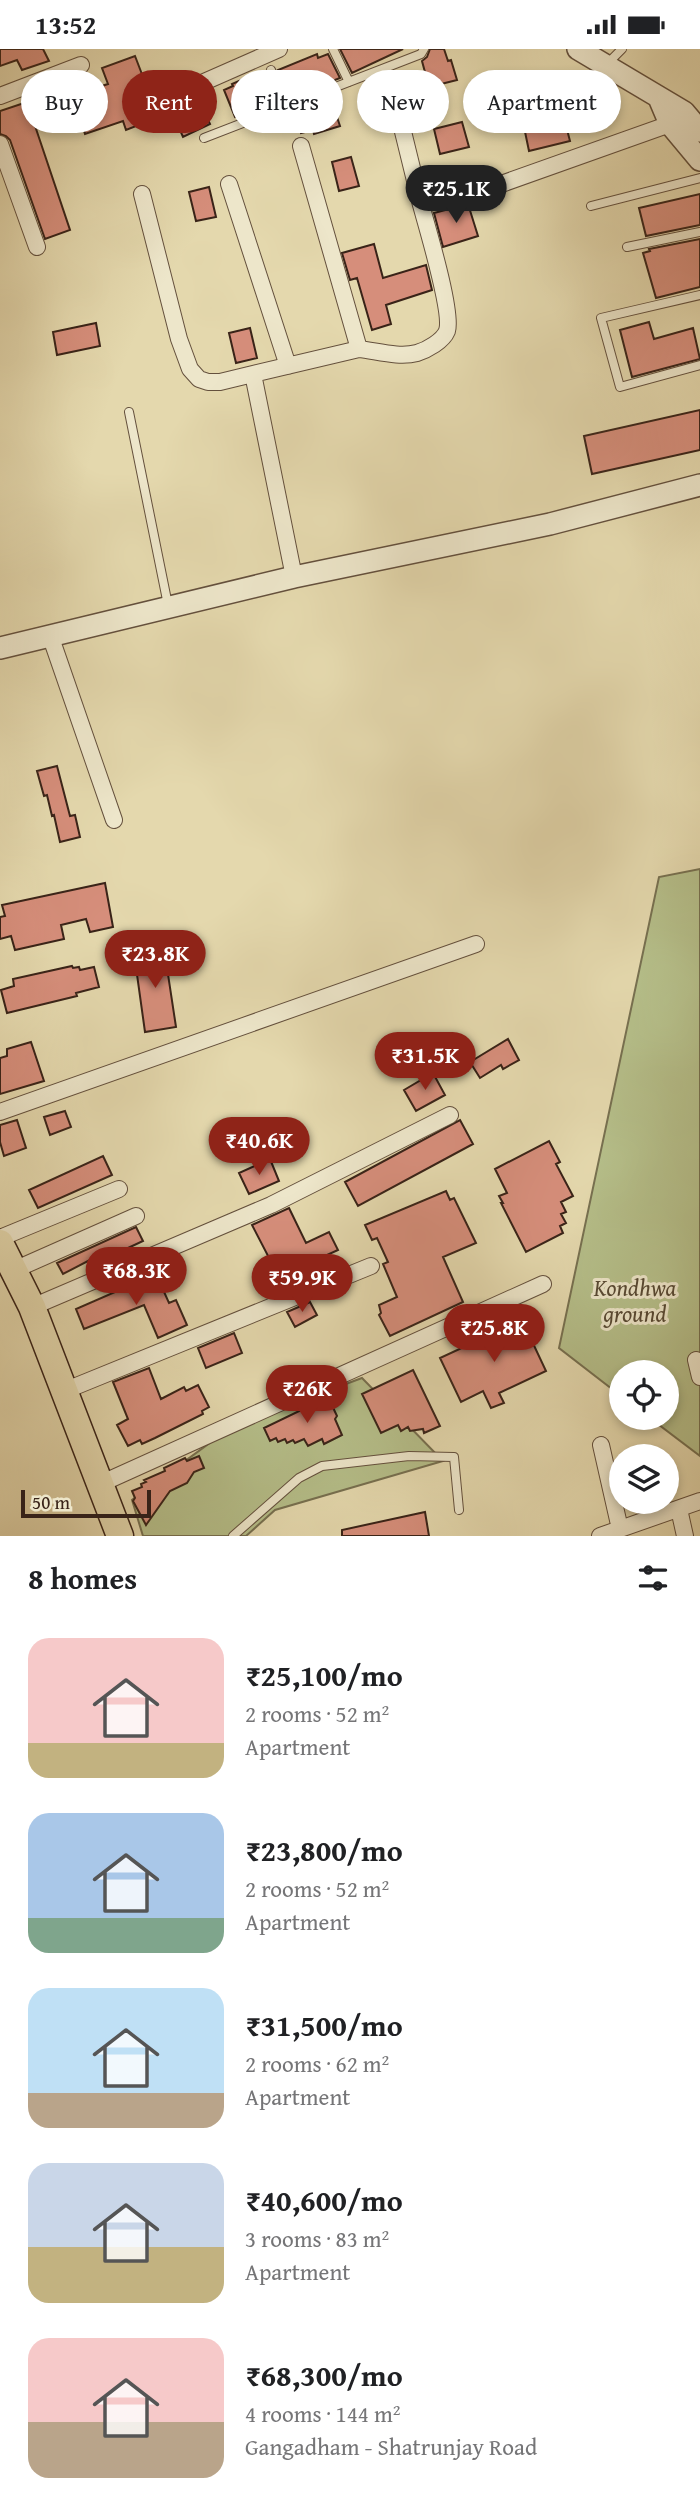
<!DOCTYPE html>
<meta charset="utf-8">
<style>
body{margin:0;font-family:"Gentium Book Plus",serif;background:#f6f6f6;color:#202124;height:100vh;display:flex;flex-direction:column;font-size:26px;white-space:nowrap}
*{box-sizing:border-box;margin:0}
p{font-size:23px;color:#757577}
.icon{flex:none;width:38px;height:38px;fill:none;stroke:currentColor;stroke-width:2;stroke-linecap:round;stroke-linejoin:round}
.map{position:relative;height:1487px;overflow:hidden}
.panel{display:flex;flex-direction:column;background:#fff;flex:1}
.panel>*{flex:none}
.hud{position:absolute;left:21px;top:21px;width:658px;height:63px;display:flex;gap:14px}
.controls{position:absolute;left:609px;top:1311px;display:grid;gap:14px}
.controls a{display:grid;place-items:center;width:70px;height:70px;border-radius:50%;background:#fff;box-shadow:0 4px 10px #0003;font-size:35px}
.scale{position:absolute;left:21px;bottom:18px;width:130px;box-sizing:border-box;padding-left:7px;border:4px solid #392318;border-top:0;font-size:19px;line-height:24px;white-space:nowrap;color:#392318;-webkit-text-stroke:5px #ede6ca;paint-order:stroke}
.price{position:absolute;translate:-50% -60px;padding:0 16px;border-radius:24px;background:#8f2418;color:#fff;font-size:23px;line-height:46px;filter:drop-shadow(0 2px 4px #0008)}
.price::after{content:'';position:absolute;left:50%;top:42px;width:21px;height:16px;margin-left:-10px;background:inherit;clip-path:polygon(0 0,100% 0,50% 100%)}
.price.on{background:#222;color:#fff}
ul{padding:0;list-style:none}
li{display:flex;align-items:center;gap:21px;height:175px;padding:0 28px}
li span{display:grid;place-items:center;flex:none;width:196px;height:140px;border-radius:21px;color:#555}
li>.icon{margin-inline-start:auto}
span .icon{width:84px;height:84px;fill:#fffc;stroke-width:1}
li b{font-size:30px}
h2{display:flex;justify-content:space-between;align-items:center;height:84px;padding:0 28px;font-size:30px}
.pill{padding:0 24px;border-radius:32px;background:#fff;box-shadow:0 4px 10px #0003;font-size:24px;line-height:63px}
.pill.on{background:#8f2418;color:#fff}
.status{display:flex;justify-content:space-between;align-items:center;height:49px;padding:0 35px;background:#fff;direction:ltr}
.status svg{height:19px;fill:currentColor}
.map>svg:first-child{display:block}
.green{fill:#b5be89;stroke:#777050;stroke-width:2}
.building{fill:#d68e7b;stroke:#392318;stroke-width:2}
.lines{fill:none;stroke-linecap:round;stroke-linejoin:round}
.service-casing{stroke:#64503d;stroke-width:10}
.minor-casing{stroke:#64503d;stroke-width:18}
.tertiary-casing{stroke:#64503d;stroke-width:24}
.primary-casing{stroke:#392318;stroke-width:29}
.service{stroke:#ede6ca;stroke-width:8}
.minor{stroke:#ede6ca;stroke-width:16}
.tertiary{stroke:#ede6ca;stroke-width:21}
.primary{stroke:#e4d8ad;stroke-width:26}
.labels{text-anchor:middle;stroke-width:6;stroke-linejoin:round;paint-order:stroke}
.park-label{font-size:23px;font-style:italic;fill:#584a34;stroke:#ede6ca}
</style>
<div class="status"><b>13:52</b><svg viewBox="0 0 49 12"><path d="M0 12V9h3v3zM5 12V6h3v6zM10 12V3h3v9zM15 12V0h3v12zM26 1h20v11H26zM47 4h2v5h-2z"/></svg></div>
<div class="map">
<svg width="700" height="1487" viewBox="0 0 700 1487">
<rect width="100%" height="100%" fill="#e4d8ad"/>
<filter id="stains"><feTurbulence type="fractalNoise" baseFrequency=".00286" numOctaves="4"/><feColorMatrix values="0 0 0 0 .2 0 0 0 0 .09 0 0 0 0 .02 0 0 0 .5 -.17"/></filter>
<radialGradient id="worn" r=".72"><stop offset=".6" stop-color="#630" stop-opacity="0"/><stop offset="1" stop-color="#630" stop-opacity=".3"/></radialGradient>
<!-- green -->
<path class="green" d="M700 820V1407L650 1369 667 1368V1323H621V1347L559 1299 659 828Z
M362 1329 443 1412 275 1461 246 1487H143L132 1451 233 1377Z"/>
<!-- building -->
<path class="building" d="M0 0H43L49 12 22 21 17 11 0 17Z
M340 0H403L352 24Z
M430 0H444L448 12 451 11 457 31 429 38 422 12 427 8Z
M317 5 318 9 328 5 340 29 290 49 278 21Z
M135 7 148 41 186 23 210 75 183 88 172 63 126 81 123 72 85 85 73 46 108 35 102 19Z
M255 25 257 29 266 25 276 51 235 68 224 41 233 37 232 35Z
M330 47 340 77 314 85 313 81 301 84 294 61Z
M27 53 70 181 45 190 10 91 6 87 0 85V62Z
M564 69 570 92 529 102 524 78Z
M462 73 469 98 440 105 434 80Z
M351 108 359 137 339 142 332 113Z
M209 138 216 168 196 172 189 143Z
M700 145V176L646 187 639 159Z
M468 155 478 187 443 198 434 164Z
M700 190V238L656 249 643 204 650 202 649 200Z
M374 195 383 229 426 216 432 241 386 256 391 275 372 281 357 229 350 231 342 204Z
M649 273 654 290 693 279 700 310 632 328 620 281Z
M96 274 100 297 57 306 53 283Z
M250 279 257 309 236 314 229 284Z
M700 361V401L592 425 584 387Z
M57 717 70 767 75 766 80 788 60 793 54 766 52 767 47 746 44 747 37 722Z
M105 834 113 878 90 883 86 870 61 876 64 890 15 901 11 887 0 890V868L5 867 2 856Z
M164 899 176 978 145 983 134 904Z
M72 917 73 919 79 918 80 921 94 918 99 938 76 944 77 947 7 964 1 941 14 937 13 930Z
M508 990 519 1011 503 1020 501 1016 480 1029 470 1013Z
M31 993 44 1032 0 1045V1009L7 1007V1000Z
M433 1024 445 1046 416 1062 404 1041Z
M65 1062 71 1078 50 1086 44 1068Z
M17 1071 26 1099 4 1107 0 1093V1076Z
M460 1071 473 1095 358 1157 345 1133Z
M549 1092 560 1113 556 1115 573 1147 561 1153 566 1163 561 1165 566 1174 560 1177 563 1184 526 1203 501 1154H503L499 1147 507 1144 495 1120Z
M103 1107 112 1126 38 1159 29 1141Z
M270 1110 279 1132 249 1145 239 1124Z
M446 1142 450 1151 454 1149 476 1194 443 1208 463 1253 390 1287 379 1266 381 1264 379 1256 397 1248 383 1215 388 1213 377 1189 372 1191 365 1176Z
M289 1159 306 1194 329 1183 338 1201 279 1228 252 1176Z
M136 1178 143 1192 113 1206 111 1200 63 1225 57 1214Z
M156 1225 169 1254 176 1251 187 1276 158 1289 144 1256 84 1280 76 1260Z
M310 1253 317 1266 295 1278 287 1263Z
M522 1271 546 1322 499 1344 504 1354 491 1359 483 1342 461 1353 440 1309Z
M234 1284 242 1304 206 1319 198 1299Z
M149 1319 161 1350 184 1338 186 1342 198 1336 209 1358 202 1362 203 1365 155 1389 142 1395 140 1391 128 1397 117 1376 128 1370 113 1333Z
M413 1321 440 1377 424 1384 423 1380 410 1382 408 1378 401 1382 398 1376 381 1384 362 1345Z
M328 1348 337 1367 335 1370 342 1386 324 1395 322 1390 308 1397 304 1390 295 1394 293 1391 287 1394 285 1390 278 1393 276 1389 270 1392 264 1379Z
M199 1407 204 1419 194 1423 187 1434 170 1442 146 1476 133 1452 135 1449 132 1442 142 1438 141 1435 146 1433 144 1431 165 1422 164 1419 185 1409 187 1412Z
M425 1463 429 1487H342V1481Z"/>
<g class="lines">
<!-- service casing -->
<g class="service-casing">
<path id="service" d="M333 0 349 33
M607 15 622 0
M271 21 286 57
M204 89 421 5 424 0
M591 157 700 129
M627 198 700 183
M700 246 601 269 620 338 700 316
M129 363 168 556
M233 1487 299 1429 322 1417 409 1407 454 1408 459 1461"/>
</g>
<!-- minor casing -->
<g class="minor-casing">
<path id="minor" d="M204 33 279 0
M0 47 81 16
M395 50 421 156
M0 95 37 198
M229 135 288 317
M142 145 179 290 190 320 199 330 208 333H220L253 325
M359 300C377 302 399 309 417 304 427 301 443 292 447 282 453 264 427 178 421 156L490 139 670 75 677 69
M294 528 253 325 359 300 301 97
M50 586 114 771
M0 1063 476 895
M0 1189 119 1140
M14 1221 136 1167
M32 1258 271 1156 450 1066
M696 1311 700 1328
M64 1342 371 1217
M601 1396 620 1480
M100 1435 543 1235
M679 1460 685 1487
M600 1487 700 1452"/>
</g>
<!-- tertiary casing -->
<g class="tertiary-casing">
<path id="tertiary" d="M578 0 684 63 700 82
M659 49 670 75 700 111
M0 599 294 528 550 475 700 436"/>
</g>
<!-- primary casing -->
<g class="primary-casing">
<path id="primary" d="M0 1194 32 1258 120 1487"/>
</g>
<!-- service -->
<use href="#service" class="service"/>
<!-- minor -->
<use href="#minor" class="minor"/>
<!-- tertiary -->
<use href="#tertiary" class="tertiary"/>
<!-- primary -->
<use href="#primary" class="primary"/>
</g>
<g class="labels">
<!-- park labels -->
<g class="park-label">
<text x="635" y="1247">Kondhwa<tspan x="635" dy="26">ground</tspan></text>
</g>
</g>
<rect width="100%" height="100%" filter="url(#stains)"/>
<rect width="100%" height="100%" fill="url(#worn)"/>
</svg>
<div class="controls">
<a><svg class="icon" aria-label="locate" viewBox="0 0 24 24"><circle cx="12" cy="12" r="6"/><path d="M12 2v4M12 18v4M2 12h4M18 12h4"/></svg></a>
<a><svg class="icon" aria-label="layers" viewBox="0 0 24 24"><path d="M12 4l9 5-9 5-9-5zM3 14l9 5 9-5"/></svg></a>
</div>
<div class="scale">50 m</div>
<b class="price on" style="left:456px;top:176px">₹25.1K</b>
<b class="price" style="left:155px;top:941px">₹23.8K</b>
<b class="price" style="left:425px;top:1043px">₹31.5K</b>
<b class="price" style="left:259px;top:1128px">₹40.6K</b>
<b class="price" style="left:136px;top:1258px">₹68.3K</b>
<b class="price" style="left:302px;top:1265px">₹59.9K</b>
<b class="price" style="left:494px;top:1315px">₹25.8K</b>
<b class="price" style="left:307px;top:1376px">₹26K</b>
<div class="hud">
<a class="pill">Buy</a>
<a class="pill on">Rent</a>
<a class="pill">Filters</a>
<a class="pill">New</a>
<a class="pill">Apartment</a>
</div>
</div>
<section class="panel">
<h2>8 homes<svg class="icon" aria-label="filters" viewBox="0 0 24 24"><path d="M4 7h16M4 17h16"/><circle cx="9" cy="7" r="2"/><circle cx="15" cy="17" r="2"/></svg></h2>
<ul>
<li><span style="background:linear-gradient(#f6c9c9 75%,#c2b280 0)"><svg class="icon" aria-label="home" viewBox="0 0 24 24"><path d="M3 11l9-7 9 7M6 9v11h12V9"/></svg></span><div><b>₹25,100/mo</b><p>2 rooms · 52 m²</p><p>Apartment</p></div></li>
<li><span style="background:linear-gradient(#a9c7e8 75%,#7fa58c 0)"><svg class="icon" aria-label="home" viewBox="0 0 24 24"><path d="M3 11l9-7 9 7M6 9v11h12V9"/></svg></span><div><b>₹23,800/mo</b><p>2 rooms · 52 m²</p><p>Apartment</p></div></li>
<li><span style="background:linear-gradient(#bfe0f5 75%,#b9a48a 0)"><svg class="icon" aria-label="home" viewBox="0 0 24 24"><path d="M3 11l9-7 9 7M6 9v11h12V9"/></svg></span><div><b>₹31,500/mo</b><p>2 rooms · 62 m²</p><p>Apartment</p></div></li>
<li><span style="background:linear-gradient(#c9d6e8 60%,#c2b280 0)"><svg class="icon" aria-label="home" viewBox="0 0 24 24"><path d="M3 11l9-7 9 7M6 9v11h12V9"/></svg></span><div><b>₹40,600/mo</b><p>3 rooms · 83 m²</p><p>Apartment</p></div></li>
<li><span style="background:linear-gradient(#f6c9c9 60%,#b9a48a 0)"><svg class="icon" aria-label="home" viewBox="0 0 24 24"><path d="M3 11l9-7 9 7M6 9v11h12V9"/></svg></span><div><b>₹68,300/mo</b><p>4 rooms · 144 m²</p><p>Gangadham - Shatrunjay Road</p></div></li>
</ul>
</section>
